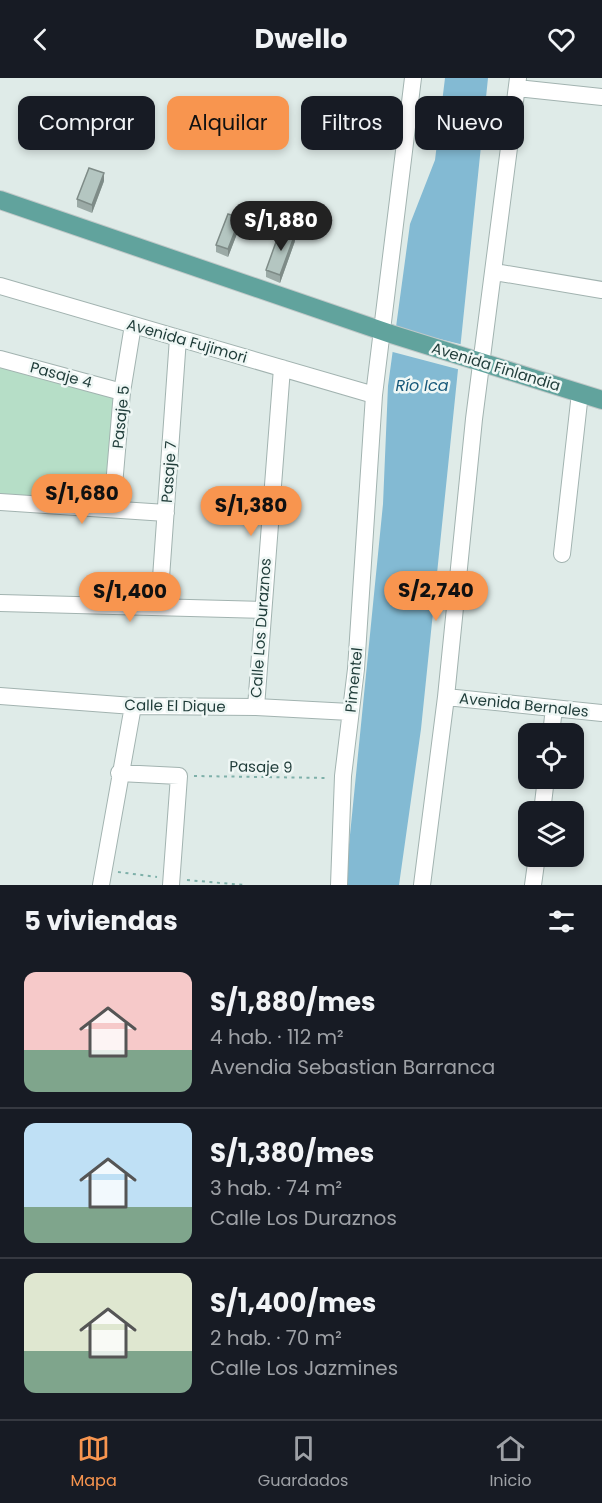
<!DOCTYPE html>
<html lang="es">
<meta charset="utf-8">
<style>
body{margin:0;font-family:Poppins,sans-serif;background:#20242c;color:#f1f3f6;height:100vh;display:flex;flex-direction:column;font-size:22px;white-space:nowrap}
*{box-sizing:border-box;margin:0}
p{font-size:20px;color:#9ea1a6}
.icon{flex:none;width:33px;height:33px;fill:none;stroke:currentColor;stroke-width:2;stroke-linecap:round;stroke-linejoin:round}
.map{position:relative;height:807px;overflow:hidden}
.drawer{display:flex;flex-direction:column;background:#171b24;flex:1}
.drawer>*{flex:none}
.banner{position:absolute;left:18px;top:18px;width:567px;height:54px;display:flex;gap:12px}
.tools{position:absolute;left:518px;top:645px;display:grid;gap:12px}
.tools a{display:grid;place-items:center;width:66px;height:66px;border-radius:12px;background:#171b24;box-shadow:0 3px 9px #0003;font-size:30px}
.price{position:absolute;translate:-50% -51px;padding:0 14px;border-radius:21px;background:#f8954f;color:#111;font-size:20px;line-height:39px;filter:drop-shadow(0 2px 3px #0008)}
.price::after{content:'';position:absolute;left:50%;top:36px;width:18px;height:14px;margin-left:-9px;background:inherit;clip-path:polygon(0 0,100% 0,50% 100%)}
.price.current{background:#222;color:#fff}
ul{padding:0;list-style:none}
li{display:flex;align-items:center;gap:18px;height:150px;padding:0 24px}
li+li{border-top:2px solid #363941}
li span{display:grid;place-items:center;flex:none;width:168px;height:120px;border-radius:12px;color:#555}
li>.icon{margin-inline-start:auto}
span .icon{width:72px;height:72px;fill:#fffc;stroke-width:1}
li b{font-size:26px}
h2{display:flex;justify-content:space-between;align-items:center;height:72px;padding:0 24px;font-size:26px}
.pill{padding:0 21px;border-radius:12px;background:#171b24;box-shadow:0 3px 9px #0003;font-size:21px;line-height:54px}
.pill.current{background:#f8954f;color:#111}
header{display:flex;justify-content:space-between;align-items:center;height:78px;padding:0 24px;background:#171b24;font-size:27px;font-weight:700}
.menu{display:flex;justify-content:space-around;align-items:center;height:84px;border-top:2px solid #363941;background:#171b24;font-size:16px;color:#9ea1a6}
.menu a{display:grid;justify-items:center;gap:3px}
.menu .current{color:#f8954f}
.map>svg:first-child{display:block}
.green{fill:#b6dec7}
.water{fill:#83bad3}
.pier{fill:#dfebe8}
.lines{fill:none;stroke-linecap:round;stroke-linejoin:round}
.minor-casing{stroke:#a2b3b0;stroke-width:18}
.major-casing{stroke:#c0c8c8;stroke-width:20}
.path{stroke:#7eb0a9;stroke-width:2;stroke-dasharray:3 4.5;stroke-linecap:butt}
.minor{stroke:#fff;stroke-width:16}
.major{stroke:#61a39d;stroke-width:18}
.wall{fill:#9baaa6}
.shaded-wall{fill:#7e8b87}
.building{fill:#b4c6c1;stroke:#7e8b87;stroke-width:1.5}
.labels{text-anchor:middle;stroke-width:5;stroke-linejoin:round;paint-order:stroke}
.street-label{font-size:15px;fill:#1f3c39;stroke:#eff7f5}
.water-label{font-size:16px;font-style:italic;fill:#17597a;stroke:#eff7f5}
</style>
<header><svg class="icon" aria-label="back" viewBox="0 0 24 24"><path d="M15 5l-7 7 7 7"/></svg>Dwello<svg class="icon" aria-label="heart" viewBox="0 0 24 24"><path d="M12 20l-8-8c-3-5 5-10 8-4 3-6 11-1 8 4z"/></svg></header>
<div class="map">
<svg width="602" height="807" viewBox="0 0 602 807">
<rect width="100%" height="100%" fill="#dfebe8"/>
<!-- green -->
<path class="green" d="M0 286 116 319 107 422 0 416Z"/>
<!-- water -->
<path class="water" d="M445 0H488L421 651 399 807H345L383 426 388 308 410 146 435 82Z"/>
<!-- pier -->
<path class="pier" d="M395 250 464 267 461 292 389 273Z"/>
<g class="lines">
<!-- minor casing -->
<g class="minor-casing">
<path id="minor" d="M517 10 602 19
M495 194 602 212
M0 208 374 317
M0 281 122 314
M0 424 166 435
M112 431 122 314 133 247
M562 476 580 315
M0 525 262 532
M159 528 178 260
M0 618 133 628 256 629 350 634
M446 619 602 635
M256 629 282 290
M551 656 554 630
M119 695 179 698 171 807
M542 734 546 700
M101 807 133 628
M339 807 343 698 356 591 374 317 413 0
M422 807 446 619 474 341 518 0
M533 807 537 778"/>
</g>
<!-- major casing -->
<g class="major-casing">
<path id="major" d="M0 122 391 256 602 322"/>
</g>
<!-- path -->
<path class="path" d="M194 698 329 700
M118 794 157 799
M187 802 244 807"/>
<!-- minor -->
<use href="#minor" class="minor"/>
<!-- major -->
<use href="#major" class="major"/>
</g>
<!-- wall -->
<path class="wall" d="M104 103 92 135 77 129V121Z
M240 148 228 179 216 174V167Z
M295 163 280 205 266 199V192Z"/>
<!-- shaded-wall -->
<path class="shaded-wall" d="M104 95V103L92 135V127Z
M240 140V148L228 179V171Z
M295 156V163L280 205V197Z"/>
<!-- building -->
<path class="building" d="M89 90 104 95 92 127 77 121Z
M228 136 240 140 228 171 216 167Z
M281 150 295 156 280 197 266 192Z"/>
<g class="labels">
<!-- street labels -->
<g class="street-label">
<text transform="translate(187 263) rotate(16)" y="5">Avenida Fujimori</text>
<text transform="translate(496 289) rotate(17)" y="5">Avenida Finlandia</text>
<text transform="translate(61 297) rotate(15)" y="5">Pasaje 4</text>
<text transform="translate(121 339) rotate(-84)" y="5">Pasaje 5</text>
<text transform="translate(169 394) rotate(-86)" y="5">Pasaje 7</text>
<text transform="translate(261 550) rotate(-86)" y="5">Calle Los Duraznos</text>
<text transform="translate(354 602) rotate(-84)" y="5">Pimentel</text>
<text transform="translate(524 627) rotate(6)" y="5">Avenida Bernales</text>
<text transform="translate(175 628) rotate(1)" y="5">Calle El Dique</text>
<text transform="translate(261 689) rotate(1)" y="5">Pasaje 9</text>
</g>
<!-- water labels -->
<g class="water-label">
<text x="422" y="313">Río Ica</text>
</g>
</g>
</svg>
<div class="tools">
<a><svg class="icon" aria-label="locate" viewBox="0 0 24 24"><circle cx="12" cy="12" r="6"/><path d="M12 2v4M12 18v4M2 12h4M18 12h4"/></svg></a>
<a><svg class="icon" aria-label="layers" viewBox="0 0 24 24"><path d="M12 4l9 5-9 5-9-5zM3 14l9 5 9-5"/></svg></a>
</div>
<b class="price current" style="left:281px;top:174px">S/1,880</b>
<b class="price" style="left:82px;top:447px">S/1,680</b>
<b class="price" style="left:251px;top:459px">S/1,380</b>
<b class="price" style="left:436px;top:544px">S/2,740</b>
<b class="price" style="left:130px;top:545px">S/1,400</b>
<div class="banner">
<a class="pill">Comprar</a>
<a class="pill current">Alquilar</a>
<a class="pill">Filtros</a>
<a class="pill">Nuevo</a>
</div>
</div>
<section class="drawer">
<h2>5 viviendas<svg class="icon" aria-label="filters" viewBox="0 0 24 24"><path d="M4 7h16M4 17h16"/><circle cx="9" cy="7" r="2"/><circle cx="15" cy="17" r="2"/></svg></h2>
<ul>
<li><span style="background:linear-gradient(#f6c9c9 65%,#7fa58c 0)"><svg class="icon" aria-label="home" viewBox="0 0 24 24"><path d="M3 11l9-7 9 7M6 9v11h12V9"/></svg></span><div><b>S/1,880/mes</b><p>4 hab. · 112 m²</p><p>Avendia Sebastian Barranca</p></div></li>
<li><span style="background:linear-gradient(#bfe0f5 70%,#7fa58c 0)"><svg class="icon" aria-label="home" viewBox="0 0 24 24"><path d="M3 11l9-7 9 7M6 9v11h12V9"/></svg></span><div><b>S/1,380/mes</b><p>3 hab. · 74 m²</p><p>Calle Los Duraznos</p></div></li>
<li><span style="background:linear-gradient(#dfe7d0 65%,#7fa58c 0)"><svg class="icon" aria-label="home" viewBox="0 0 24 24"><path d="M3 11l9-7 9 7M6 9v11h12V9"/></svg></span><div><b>S/1,400/mes</b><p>2 hab. · 70 m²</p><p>Calle Los Jazmines</p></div></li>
</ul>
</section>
<nav class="menu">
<a class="current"><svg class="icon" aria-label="map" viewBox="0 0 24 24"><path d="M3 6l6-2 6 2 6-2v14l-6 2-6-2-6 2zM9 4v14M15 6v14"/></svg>Mapa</a>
<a><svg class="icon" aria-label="saved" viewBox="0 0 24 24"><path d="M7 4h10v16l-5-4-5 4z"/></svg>Guardados</a>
<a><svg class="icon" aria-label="home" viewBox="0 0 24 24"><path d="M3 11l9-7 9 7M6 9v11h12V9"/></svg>Inicio</a>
</nav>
